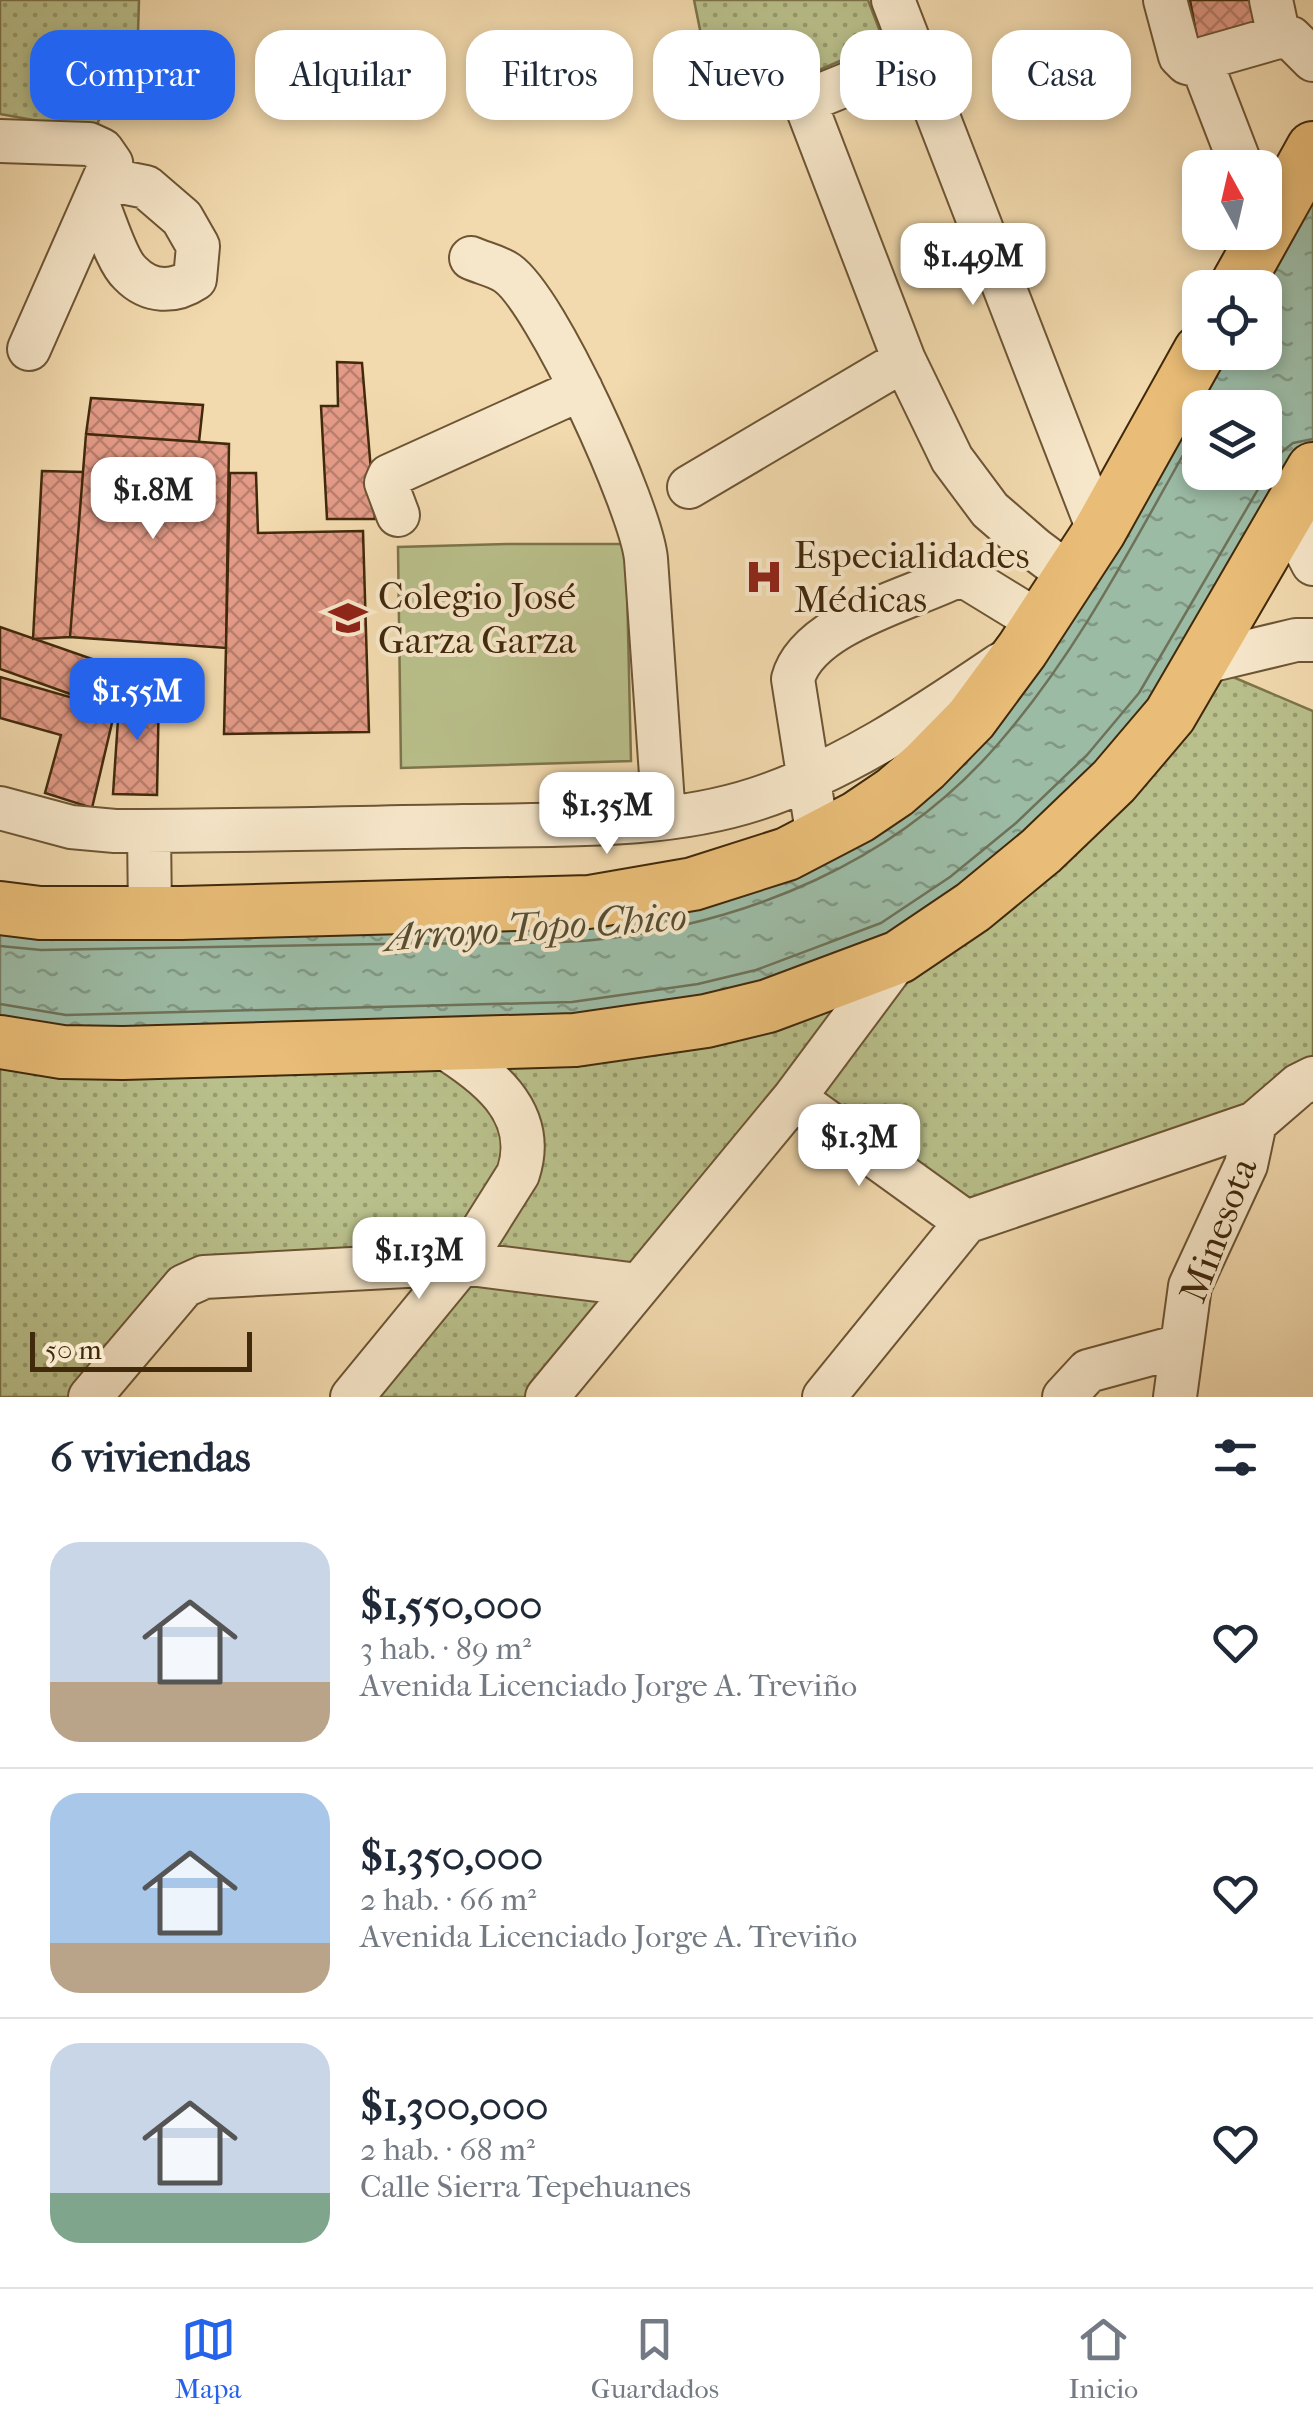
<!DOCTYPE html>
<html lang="es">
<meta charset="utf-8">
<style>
body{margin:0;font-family:"IM FELL French Canon",serif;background:#f6f6f7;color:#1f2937;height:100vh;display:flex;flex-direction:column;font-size:38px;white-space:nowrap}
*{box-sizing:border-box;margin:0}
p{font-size:32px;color:#747a83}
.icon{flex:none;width:55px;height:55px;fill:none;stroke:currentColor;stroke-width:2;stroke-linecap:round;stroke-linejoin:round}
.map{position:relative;height:1397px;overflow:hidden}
.panel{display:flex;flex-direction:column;background:#fff;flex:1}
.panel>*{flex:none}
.banner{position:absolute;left:30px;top:30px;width:1255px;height:90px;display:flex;gap:20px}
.needle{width:65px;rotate:352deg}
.buttons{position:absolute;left:1182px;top:150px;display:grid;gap:20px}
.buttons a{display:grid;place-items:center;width:100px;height:100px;border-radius:20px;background:#fff;box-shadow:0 5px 15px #0003;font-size:50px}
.scale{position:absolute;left:30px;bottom:25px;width:222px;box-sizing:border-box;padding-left:10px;border:5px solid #41290b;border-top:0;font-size:28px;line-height:35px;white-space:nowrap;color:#41290b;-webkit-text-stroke:8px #f7e7ca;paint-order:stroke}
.price{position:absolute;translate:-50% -85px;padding:0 22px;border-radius:20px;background:#fff;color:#222;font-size:32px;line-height:65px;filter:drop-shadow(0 2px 5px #0008)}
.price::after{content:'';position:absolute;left:50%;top:60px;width:30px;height:22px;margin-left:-15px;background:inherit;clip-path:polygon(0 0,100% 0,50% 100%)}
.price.on{background:#2563eb;color:#fff}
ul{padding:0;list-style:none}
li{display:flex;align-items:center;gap:30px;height:250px;padding:0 50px}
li+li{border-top:2px solid #e0e1e3}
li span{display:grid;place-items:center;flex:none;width:280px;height:200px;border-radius:30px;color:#555}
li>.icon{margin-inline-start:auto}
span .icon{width:120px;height:120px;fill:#fffc;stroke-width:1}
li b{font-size:42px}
h2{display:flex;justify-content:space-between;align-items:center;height:120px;padding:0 50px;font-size:42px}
.chip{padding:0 35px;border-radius:30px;background:#fff;box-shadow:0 5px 15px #0003;font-size:35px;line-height:90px}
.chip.on{background:#2563eb;color:#fff}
.dock{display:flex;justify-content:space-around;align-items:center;height:140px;border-top:2px solid #e0e1e3;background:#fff;font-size:28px;color:#747a83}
.dock a{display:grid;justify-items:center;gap:5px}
.dock .on{color:#2563eb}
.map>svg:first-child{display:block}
.green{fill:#b9c08b;stroke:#7d744b;stroke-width:2.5}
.park{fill:url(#park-dots);stroke:#7d744b;stroke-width:2.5}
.water{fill:url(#water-ripples);stroke:#788167;stroke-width:2.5;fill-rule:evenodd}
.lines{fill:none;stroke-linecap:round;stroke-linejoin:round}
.shore{stroke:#6e7258;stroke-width:2.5}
.building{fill:url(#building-cross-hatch);stroke:#41290b;stroke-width:2.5}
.minor-casing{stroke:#6d5534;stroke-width:46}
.major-casing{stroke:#41290b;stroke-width:56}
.minor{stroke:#f7e7ca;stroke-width:42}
.major{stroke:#e9bd77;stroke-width:52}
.labels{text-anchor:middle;stroke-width:8;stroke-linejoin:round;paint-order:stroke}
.poi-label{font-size:38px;fill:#41290b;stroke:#f7e7ca;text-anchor:start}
.street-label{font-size:38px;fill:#41290b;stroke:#f7e7ca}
.water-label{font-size:40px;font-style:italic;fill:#584e32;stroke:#f7e7ca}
</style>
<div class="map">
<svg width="1313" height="1397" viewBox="0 0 1313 1397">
<defs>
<pattern id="park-dots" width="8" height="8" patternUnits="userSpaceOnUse" patternTransform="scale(2.5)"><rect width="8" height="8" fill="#b9c08b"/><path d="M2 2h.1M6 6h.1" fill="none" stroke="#989c70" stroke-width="1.8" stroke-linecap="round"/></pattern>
<pattern id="water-ripples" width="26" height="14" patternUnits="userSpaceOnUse" patternTransform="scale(2.5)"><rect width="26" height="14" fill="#9cbba5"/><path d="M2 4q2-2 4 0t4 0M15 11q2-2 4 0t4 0" fill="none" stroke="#819885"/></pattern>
<pattern id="building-cross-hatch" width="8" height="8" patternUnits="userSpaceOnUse" patternTransform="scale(2.5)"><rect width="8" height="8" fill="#e39b87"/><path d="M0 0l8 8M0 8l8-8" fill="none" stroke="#ba7e6d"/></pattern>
</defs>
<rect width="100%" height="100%" fill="#f2daae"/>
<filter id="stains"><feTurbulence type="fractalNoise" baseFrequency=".002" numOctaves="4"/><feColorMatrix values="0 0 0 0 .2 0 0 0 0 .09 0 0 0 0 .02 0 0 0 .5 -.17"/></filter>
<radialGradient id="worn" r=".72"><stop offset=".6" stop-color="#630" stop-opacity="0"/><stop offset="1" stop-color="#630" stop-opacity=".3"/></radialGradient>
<!-- green -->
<path class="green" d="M507 544H626L631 761 401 768 398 547Z"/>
<!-- park -->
<path class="park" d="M0 0H139L138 33 94 131 0 114Z
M694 0H868L884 42 717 114Z
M1200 663 1313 711V1078L966 1222 794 1098 552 1397H352L461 1265 204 1277 91 1397H0V1041L575 1040Z"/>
<!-- water -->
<path class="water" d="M1313 148V469L1041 851 768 1006 0 1041V908L589 902 895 791 1200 352H1265V288ZM1200 408H1265V472H1200Z"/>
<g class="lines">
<!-- shore -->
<path class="shore" d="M0 946 41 950C154 948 268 946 381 944 451 942 524 946 593 940 747 924 896 862 998 744 1081 649 1138 533 1200 425
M0 1004 66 1015 572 1002 698 984 756 970 881 923 950 877 1016 823 1087 755 1139 693 1278 455 1293 443 1313 439"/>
</g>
<!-- building -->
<path class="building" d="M1190 0H1250L1257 40 1199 49Z
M337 362 362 363 375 519H327L321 406H338Z
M91 398 203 405 199 442 86 434Z
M86 434 229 444 226 648 70 637Z
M42 471 83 472 70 637 33 639Z
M230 473H256L258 533 363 531 369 732 224 734Z
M0 627 98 661 91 683 120 690 115 710 0 669Z
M0 677 115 710 92 808 45 793 61 735 0 718Z
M159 687 157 795 113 794 120 690Z"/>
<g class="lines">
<!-- minor casing -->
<g class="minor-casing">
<path id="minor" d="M893 0 1099 532
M1165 0 1180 56 1187 63 1203 67
M1271 0 1279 37
M880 71 811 99 808 110 904 360 952 459 990 510 1035 549 1071 576
M0 141 89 144 102 150 111 163 29 349
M1242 168 1205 72V58L1282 36 1291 38 1313 60
M96 200C105 219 116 260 130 273 149 293 174 293 195 279L198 246 182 218 146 187 106 179
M471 258C482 263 497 266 507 273 547 301 641 508 646 559L664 818
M689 487 904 360
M398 515 386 483 389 476 581 389
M1288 516 1313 564
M1200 663 1296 640H1313
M0 808 71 827 115 831C231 831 347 828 463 826 559 824 664 829 756 799 845 770 924 716 1001 664
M149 831 150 913
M818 838 793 679C808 623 912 599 959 575L964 576 1039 622
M794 1098 966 1222
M90 1397 184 1286 204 1277 462 1263 638 1285
M352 1397 462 1263 518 1174C539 1111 485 1072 437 1043
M547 1397 794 1098 899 957
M824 1397 966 1222 1255 1123 1299 1085 1313 1078
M1064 1397 1088 1371 1180 1346
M1175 1397 1190 1286 1246 1165 1255 1123"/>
</g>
<!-- major casing -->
<g class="major-casing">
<path id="major" d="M1235 288 1313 148
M0 908 40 913H181L589 902 693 884 787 854 858 817 895 792 925 766 971 719 1022 650 1099 532 1200 351
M0 1042 62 1052 123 1053 575 1040 706 1021 768 1006 899 957 973 907 1041 851 1114 781 1170 715 1313 469"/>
</g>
<!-- minor -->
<use href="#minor" class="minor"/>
<!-- major -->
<use href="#major" class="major"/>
</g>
<!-- icons -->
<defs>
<g id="hospital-bare" transform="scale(3)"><path d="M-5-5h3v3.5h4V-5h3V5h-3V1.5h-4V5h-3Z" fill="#8f2418" stroke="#f7e7ca" stroke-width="2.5" paint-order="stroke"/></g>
<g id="school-bare" transform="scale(3)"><path d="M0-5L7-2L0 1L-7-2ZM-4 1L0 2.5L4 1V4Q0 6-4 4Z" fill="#8f2418" stroke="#f7e7ca" stroke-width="2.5" paint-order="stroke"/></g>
</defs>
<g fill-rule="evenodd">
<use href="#hospital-bare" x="764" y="577"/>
<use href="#school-bare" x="348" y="618"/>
</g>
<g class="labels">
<!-- poi labels -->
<g class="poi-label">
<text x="794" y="568">Especialidades<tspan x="794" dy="44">Médicas</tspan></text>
<text x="378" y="609">Colegio José<tspan x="378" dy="44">Garza Garza</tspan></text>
</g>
<!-- street labels -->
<g class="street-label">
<text transform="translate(1218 1230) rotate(-69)" y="13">Minesota</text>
</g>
<!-- water labels -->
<g class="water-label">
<text transform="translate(536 926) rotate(-4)" y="14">Arroyo Topo Chico</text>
</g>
</g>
<rect width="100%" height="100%" filter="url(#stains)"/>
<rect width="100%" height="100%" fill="url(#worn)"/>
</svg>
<div class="buttons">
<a><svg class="needle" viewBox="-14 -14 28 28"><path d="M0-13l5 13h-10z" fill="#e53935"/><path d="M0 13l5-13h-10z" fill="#747a83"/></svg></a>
<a><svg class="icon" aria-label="locate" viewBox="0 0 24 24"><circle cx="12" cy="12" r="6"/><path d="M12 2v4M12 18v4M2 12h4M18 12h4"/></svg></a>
<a><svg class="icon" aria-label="layers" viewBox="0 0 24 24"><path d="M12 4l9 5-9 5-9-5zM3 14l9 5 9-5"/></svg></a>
</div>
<div class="scale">50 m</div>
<b class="price" style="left:973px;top:308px">$1.49M</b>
<b class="price" style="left:153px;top:542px">$1.8M</b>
<b class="price on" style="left:137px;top:743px">$1.55M</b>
<b class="price" style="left:607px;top:857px">$1.35M</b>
<b class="price" style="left:859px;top:1189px">$1.3M</b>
<b class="price" style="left:419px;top:1302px">$1.13M</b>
<div class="banner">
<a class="chip on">Comprar</a>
<a class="chip">Alquilar</a>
<a class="chip">Filtros</a>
<a class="chip">Nuevo</a>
<a class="chip">Piso</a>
<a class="chip">Casa</a>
</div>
</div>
<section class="panel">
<h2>6 viviendas<svg class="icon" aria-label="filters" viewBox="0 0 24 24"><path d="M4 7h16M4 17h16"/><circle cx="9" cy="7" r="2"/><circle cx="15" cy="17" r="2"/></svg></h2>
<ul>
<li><span style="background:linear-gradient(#c9d6e8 70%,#b9a48a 0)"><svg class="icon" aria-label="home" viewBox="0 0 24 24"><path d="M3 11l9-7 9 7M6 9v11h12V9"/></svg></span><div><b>$1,550,000</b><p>3 hab. · 89 m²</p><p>Avenida Licenciado Jorge A. Treviño</p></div><svg class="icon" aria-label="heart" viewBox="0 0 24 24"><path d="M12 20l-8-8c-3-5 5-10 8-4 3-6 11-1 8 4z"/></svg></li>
<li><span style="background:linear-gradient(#a9c7e8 75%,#b9a48a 0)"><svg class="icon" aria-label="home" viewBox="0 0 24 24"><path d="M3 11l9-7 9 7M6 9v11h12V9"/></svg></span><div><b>$1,350,000</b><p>2 hab. · 66 m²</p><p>Avenida Licenciado Jorge A. Treviño</p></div><svg class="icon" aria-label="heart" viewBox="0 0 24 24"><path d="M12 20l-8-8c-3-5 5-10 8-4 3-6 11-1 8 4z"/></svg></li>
<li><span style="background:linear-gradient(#c9d6e8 75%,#7fa58c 0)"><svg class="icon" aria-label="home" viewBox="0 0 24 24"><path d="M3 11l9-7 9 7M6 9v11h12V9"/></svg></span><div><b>$1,300,000</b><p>2 hab. · 68 m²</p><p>Calle Sierra Tepehuanes</p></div><svg class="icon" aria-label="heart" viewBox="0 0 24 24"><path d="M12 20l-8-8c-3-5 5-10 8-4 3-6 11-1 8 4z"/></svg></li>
</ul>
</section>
<nav class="dock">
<a class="on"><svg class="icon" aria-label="map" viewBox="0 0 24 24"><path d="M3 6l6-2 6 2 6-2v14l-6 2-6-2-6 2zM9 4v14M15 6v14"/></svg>Mapa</a>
<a><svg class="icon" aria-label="saved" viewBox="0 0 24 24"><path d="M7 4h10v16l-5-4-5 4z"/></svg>Guardados</a>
<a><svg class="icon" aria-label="home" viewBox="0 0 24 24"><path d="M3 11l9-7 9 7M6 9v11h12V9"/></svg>Inicio</a>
</nav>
